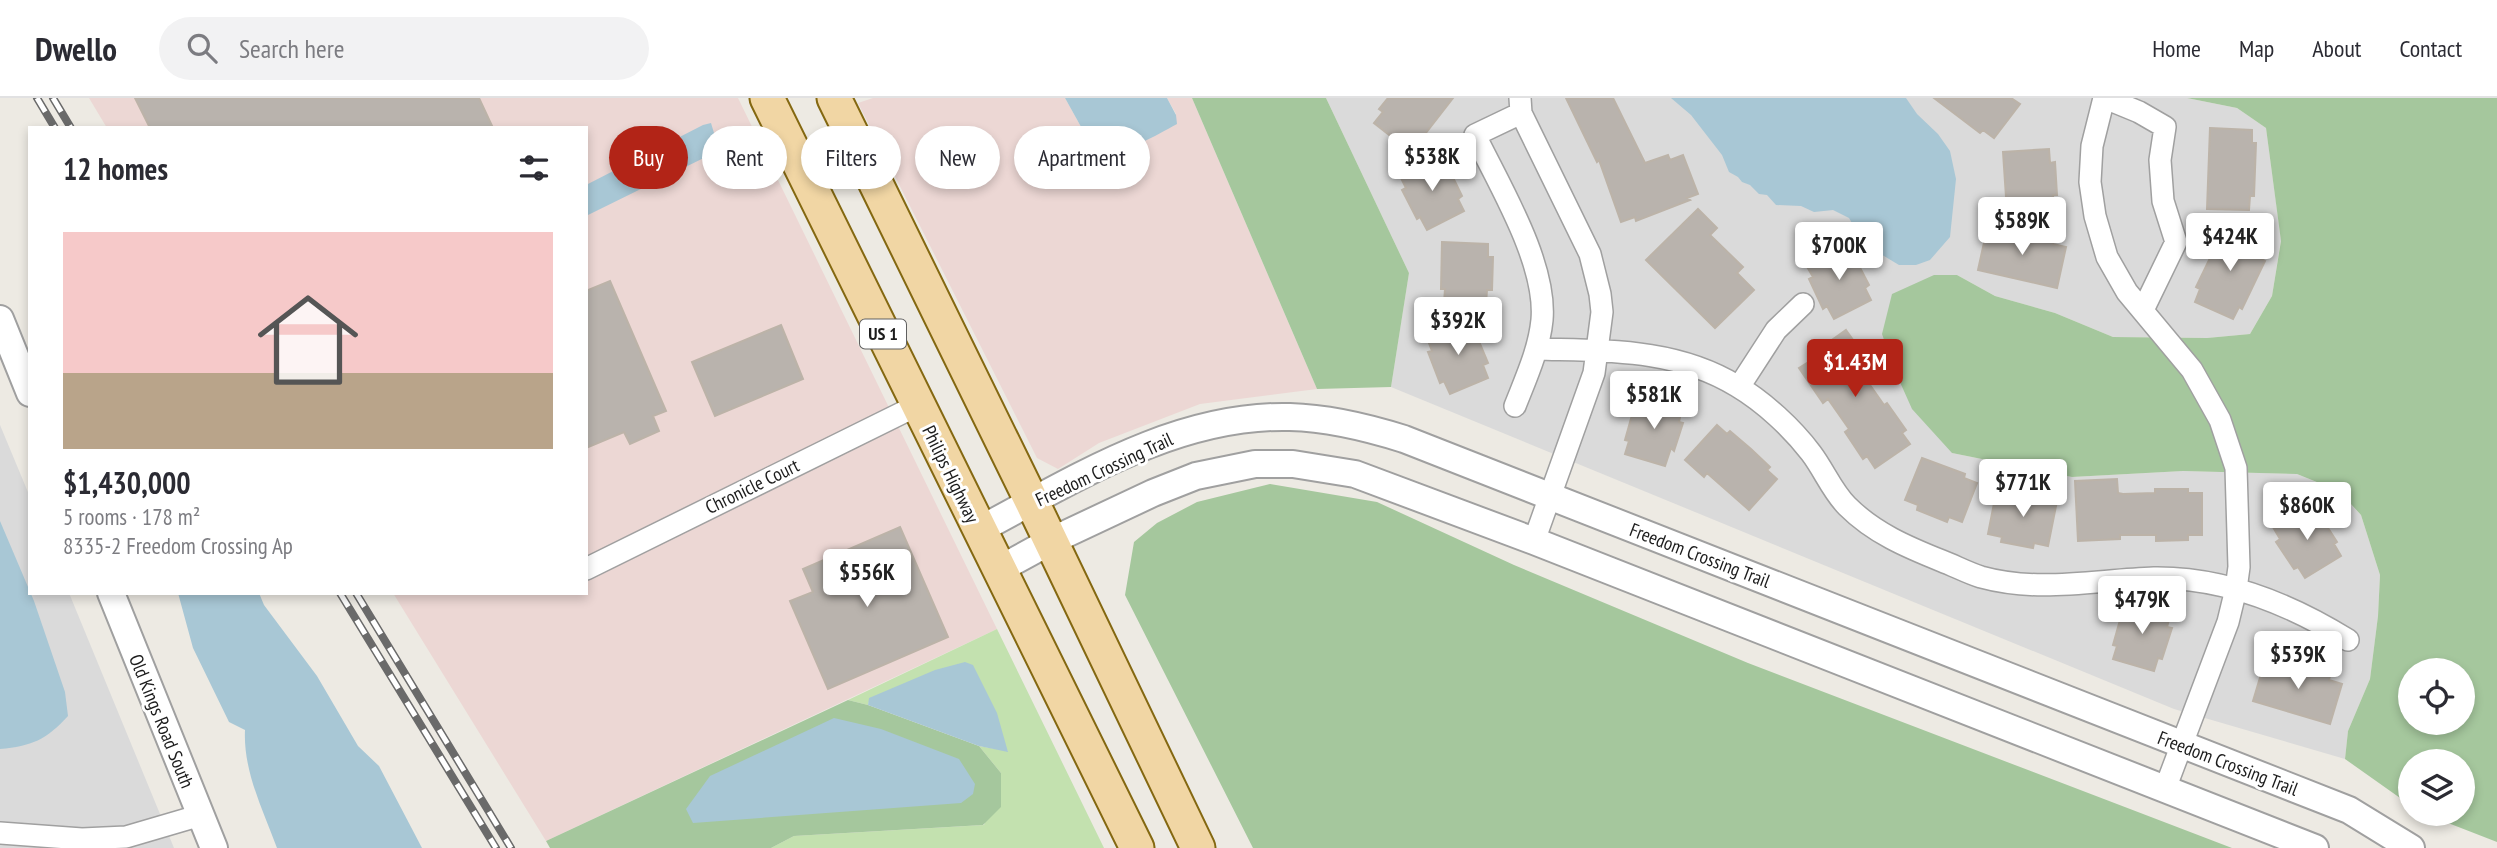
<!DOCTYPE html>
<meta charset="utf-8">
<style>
body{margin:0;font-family:"PT Sans Narrow",sans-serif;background:#f2f2f3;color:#2b2b33;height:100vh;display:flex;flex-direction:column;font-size:26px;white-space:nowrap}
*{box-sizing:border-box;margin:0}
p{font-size:23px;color:#7c7c81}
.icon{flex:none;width:38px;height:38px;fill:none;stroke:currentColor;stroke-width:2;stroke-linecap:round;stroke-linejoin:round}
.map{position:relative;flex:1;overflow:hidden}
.side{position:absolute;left:28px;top:28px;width:560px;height:469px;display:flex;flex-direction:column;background:#fff;border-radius:0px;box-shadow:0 4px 10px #0003}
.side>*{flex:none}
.hud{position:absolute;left:609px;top:28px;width:665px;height:63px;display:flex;gap:14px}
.controls{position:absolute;left:2398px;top:560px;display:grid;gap:14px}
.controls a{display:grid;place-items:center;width:77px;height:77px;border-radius:50%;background:#fff;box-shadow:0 4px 10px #0003;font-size:35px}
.price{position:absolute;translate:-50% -60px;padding:0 16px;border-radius:7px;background:#fff;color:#222;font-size:23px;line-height:46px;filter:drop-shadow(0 2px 4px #0008)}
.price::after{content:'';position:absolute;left:50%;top:42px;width:21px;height:16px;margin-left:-10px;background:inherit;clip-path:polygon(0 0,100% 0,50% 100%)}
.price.active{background:#b22417;color:#fff}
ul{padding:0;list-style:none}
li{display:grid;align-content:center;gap:14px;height:371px;padding:0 35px}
li span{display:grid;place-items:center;height:217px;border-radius:0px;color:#555}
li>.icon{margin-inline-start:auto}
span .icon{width:126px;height:126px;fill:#fffc;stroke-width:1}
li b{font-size:30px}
h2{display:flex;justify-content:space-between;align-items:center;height:84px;padding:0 35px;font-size:30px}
.chip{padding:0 24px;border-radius:32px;background:#fff;box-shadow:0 4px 10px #0003;font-size:24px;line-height:63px}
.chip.active{background:#b22417;color:#fff}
header{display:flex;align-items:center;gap:42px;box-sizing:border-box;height:98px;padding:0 35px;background:#fff;border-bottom:2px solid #e1e1e2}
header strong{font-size:33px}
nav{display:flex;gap:38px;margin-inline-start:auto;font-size:24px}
.search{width:490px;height:63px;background:#f2f2f3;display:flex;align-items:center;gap:18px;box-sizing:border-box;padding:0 24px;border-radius:38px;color:#7c7c81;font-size:26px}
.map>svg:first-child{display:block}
.residential{fill:#dadada}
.commercial{fill:#ecd7d4}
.grass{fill:#c3e1af}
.forest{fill:#a5c79d;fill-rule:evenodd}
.water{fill:#a8c7d5}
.building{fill:#b9b3ad;stroke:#bcb3a8;stroke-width:2}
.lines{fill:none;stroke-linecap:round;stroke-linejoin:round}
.minor-casing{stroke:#a0a0a0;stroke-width:24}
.tertiary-casing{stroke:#a0a0a0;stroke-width:30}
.primary-casing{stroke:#846811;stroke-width:37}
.minor{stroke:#fff;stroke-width:21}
.tertiary{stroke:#fff;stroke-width:26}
.primary{stroke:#f1d6a4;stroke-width:33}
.rail-casing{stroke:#6a6a6a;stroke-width:8}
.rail{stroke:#fff;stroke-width:5;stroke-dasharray:16;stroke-linecap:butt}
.labels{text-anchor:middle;stroke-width:6;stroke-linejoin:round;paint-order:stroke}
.shield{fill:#fff;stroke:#606060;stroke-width:2}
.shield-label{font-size:18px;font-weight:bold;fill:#1c1c1c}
.street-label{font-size:19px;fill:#1c1c1c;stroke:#fff}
</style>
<header>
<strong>Dwello</strong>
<div class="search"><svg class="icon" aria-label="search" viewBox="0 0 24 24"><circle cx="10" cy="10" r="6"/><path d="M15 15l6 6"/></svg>Search here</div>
<nav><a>Home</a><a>Map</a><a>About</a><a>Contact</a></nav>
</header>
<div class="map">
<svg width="2497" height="750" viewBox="0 0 2497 750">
<rect width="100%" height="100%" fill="#edeae3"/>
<!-- residential -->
<path class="residential" d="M1326 0H2187L2237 10 2266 30 2281 142 2272 198 2250 236 2207 240 2113 239 2055 215 1995 198 1957 177H1934L1952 355 2072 379 2183 373 2297 376 2338 393 2361 417 2380 477 2378 518 2370 581 2348 633 2345 661 2174 611 1391 289 1409 175Z
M0 327 30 399V495H69L174 750H0Z"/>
<!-- commercial -->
<path class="commercial" d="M89 0H738L997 531 546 743 393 495H586V30H107Z
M873 0H1065L1095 54 1176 16 1167 0H1192L1317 291 1200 306 1099 345 1058 371 1037 360 858 5Z"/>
<!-- grass -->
<path class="grass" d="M997 531 1104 750H771L794 738 984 727 1001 675 979 648 1008 653 870 600 868 607 848 602Z"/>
<!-- forest -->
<path class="forest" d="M1192 0H1326L1409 175 1391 289 1317 291Z
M2187 0H2497V744L2425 716H2462V663H2410V707L2345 661 2348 633 2370 581 2378 518 2380 477 2361 417 2339 393 2297 376 2183 373 2072 379 1952 355 1912 311 1895 273 1882 236 1892 196 1934 177H1957L1995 198 2055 215 2113 239 2207 240 2250 236 2272 198 2281 143 2266 30 2237 10ZM2410 572H2462V625H2410Z
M1270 386 1377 404 1514 467 1748 565 2232 750H1253L1125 497 1134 444 1157 425 1197 404Z
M848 602 868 607 979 648 1001 675V709L983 727 794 738 771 750H550L546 743Z"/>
<!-- water -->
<path class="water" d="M1065 0H1167L1176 17 1177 26C1153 39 1124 57 1095 54Z
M1671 0H1906L1917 16 1938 36 1950 53 1956 81 1950 139 1930 162 1916 167H1899L1864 146 1849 120 1833 112 1814 114 1801 108 1776 107 1767 97 1759 96 1750 87 1742 84 1738 79 1729 74 1722 57 1691 17Z
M711 25 714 35 723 47 722 51 586 118V87L703 27Z
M0 423 34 503 65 594 68 618C46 642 32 648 0 651Z
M178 495H259L264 507 317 578 358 648 379 668 422 750H277C263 712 243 673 245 632L229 624 193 550Z
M965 564 973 567 997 615 1008 654 979 648 868 607 869 600 935 572Z
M834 620 881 631 959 661 975 686 973 696 961 705 693 725 686 711 710 678Z"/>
<!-- building -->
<path class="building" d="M135 0H479L493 30H150Z
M1388 0H1453L1411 54 1374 25 1383 14 1379 11Z
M1566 0H1613L1645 65 1668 57 1670 62 1683 57 1698 96 1687 100 1690 102 1636 123 1635 119 1621 124 1599 62 1597 64Z
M1934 0H2011L2020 6 1994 40 1983 32 1980 35Z
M2210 30 2252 32V45H2256L2254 98H2250L2249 112 2207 111Z
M2049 51 2050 65 2055 64 2057 97H2053L2054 111 2007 114 2003 54Z
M1438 59 1444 71 1448 69 1462 98 1458 101 1464 113 1427 132 1420 119 1417 121 1402 92 1406 90 1400 78Z
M1698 111 1717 130 1710 137 1743 169 1737 175 1754 192 1715 230 1646 162Z
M2225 129 2267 149 2261 161 2265 163 2242 211 2239 209 2233 221 2195 204 2200 191 2196 189Z
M1987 131 2000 134 2001 131 2053 141V146L2066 149 2057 190 1978 172Z
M1442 144 1488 146V159H1493L1492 192H1487L1486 206 1444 205 1445 191H1441Z
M1844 148 1850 160 1854 158 1869 187 1865 190 1871 202 1834 221 1827 208 1823 211 1809 181 1813 179 1806 167Z
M610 183 666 313 653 318 659 333 630 346 624 334 586 350V193Z
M1470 222 1488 265 1483 267 1488 280 1450 296 1444 283 1440 285 1428 254 1432 253 1427 240Z
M781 227 803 281 715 318 692 264Z
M1846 232 1873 270 1863 277 1884 307 1887 305 1906 332 1902 335 1910 346 1875 370 1867 358 1863 361 1845 334 1849 331 1828 301 1823 305 1799 270 1810 263 1808 259Z
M1642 298 1682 310 1679 324 1683 325 1674 353 1671 350 1665 368 1625 356 1629 343 1625 342 1634 310 1638 311Z
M1717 327 1727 336 1730 333 1751 351 1770 369 1767 372 1777 381 1749 412 1707 375 1704 379 1685 362Z
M1922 360 1965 376 1964 380 1977 385 1962 424 1949 419 1947 424 1917 412 1918 407 1905 402Z
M2117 381 2118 395 2123 396 2155 395V391H2188V395H2202V437H2188V442L2156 443V437H2120V441L2078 443 2075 383Z
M2011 394 2057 403 2048 448 2034 445 2033 450 2001 444 2002 439 1988 436 1996 395 2010 398Z
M2308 407 2316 419 2319 416 2337 444 2334 446 2341 458 2305 480 2298 469 2294 471 2276 444 2280 441 2273 429Z
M900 429 948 539 828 591 790 503 813 494 803 471Z
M2130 504 2171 515 2167 529 2172 530 2162 561 2158 560 2154 573 2113 561 2117 548 2113 547 2122 515 2126 517Z
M2265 563 2278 567 2279 564 2330 578 2329 582 2342 586 2330 626 2253 603Z"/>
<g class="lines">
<!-- minor casing -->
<g class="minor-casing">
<path id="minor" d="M1520 0 1521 15 1590 156 1600 196 1602 214 1594 275 1534 443
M2104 0 2092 48 2090 84 2095 118 2107 159 2127 194 2192 272 2220 322 2236 370 2239 469 2236 491 2228 524 2165 691
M2105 0 2139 14 2165 29 2160 62 2163 103 2176 144 2143 212
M1537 251C1606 253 1675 250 1737 288 1764 304 1792 330 1811 355 1824 372 1832 393 1847 408 1874 435 1907 449 1942 463 1955 468 1968 475 1981 479 2039 495 2095 482 2154 480 2224 479 2290 506 2348 542
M1739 289 1776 232 1803 206
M1515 308C1526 280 1539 252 1542 222 1547 165 1499 87 1475 37L1521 15
M586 471 918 307
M0 735 82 741 126 739 201 717"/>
</g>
<!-- tertiary casing -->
<g class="tertiary-casing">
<path id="tertiary" d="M0 221 30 295
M979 432C1075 381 1177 316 1290 319 1329 320 1366 329 1404 341L2349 712 2411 750
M998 472 1051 443 1153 395 1196 378 1255 366H1293L1355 376 1534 443 2315 750
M111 495 214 750"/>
</g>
<!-- primary casing -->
<g class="primary-casing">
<path id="primary" d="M767 0 1137 750
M834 0 1032 404 1198 750"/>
</g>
<!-- minor -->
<use href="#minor" class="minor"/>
<!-- tertiary -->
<use href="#tertiary" class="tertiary"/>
<!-- primary -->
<use href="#primary" class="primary"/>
<!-- rail casing -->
<g class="rail-casing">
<path id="rail" d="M37 0 55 30
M53 0 71 30
M340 495 496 750
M356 495 511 750"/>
</g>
<!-- rail -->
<use href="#rail" class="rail"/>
</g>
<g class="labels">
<!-- shield labels -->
<rect class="shield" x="860" y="221.5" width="46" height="29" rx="5"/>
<g class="shield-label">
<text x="883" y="242">US 1</text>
</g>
<!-- street labels -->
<g class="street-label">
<text transform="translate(1104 371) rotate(-25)" y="7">Freedom Crossing Trail</text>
<text transform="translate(951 376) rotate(64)" y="7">Philips Highway</text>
<text transform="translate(752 388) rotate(-26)" y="7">Chronicle Court</text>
<text transform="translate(1700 457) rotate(21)" y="7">Freedom Crossing Trail</text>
<text transform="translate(162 623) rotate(68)" y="7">Old Kings Road South</text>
<text transform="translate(2228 665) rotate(21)" y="7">Freedom Crossing Trail</text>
</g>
</g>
</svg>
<div class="controls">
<a><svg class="icon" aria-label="locate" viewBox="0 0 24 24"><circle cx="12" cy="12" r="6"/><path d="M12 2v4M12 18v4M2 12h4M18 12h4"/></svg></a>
<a><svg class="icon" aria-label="layers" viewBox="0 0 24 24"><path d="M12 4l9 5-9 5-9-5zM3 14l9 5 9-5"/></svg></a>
</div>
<b class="price" style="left:1432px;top:95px">$538K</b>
<b class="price" style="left:2022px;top:159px">$589K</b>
<b class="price" style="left:2230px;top:175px">$424K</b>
<b class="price" style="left:1839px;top:184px">$700K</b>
<b class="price" style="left:1458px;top:259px">$392K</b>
<b class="price active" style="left:1855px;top:301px">$1.43M</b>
<b class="price" style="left:1654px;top:333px">$581K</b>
<b class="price" style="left:2023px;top:421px">$771K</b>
<b class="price" style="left:2307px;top:444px">$860K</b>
<b class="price" style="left:867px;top:511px">$556K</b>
<b class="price" style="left:2142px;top:538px">$479K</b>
<b class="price" style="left:2298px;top:593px">$539K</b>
<div class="hud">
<a class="chip active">Buy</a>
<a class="chip">Rent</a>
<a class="chip">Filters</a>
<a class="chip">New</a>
<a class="chip">Apartment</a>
</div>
<section class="side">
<h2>12 homes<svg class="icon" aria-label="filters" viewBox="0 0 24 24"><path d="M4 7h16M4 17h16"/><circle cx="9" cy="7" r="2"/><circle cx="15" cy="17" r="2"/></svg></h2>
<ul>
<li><span style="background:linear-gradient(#f6c9c9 65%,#b9a48a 0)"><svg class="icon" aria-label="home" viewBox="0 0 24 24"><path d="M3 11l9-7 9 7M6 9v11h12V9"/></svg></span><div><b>$1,430,000</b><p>5 rooms · 178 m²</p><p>8335-2 Freedom Crossing Ap</p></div></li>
</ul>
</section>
</div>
